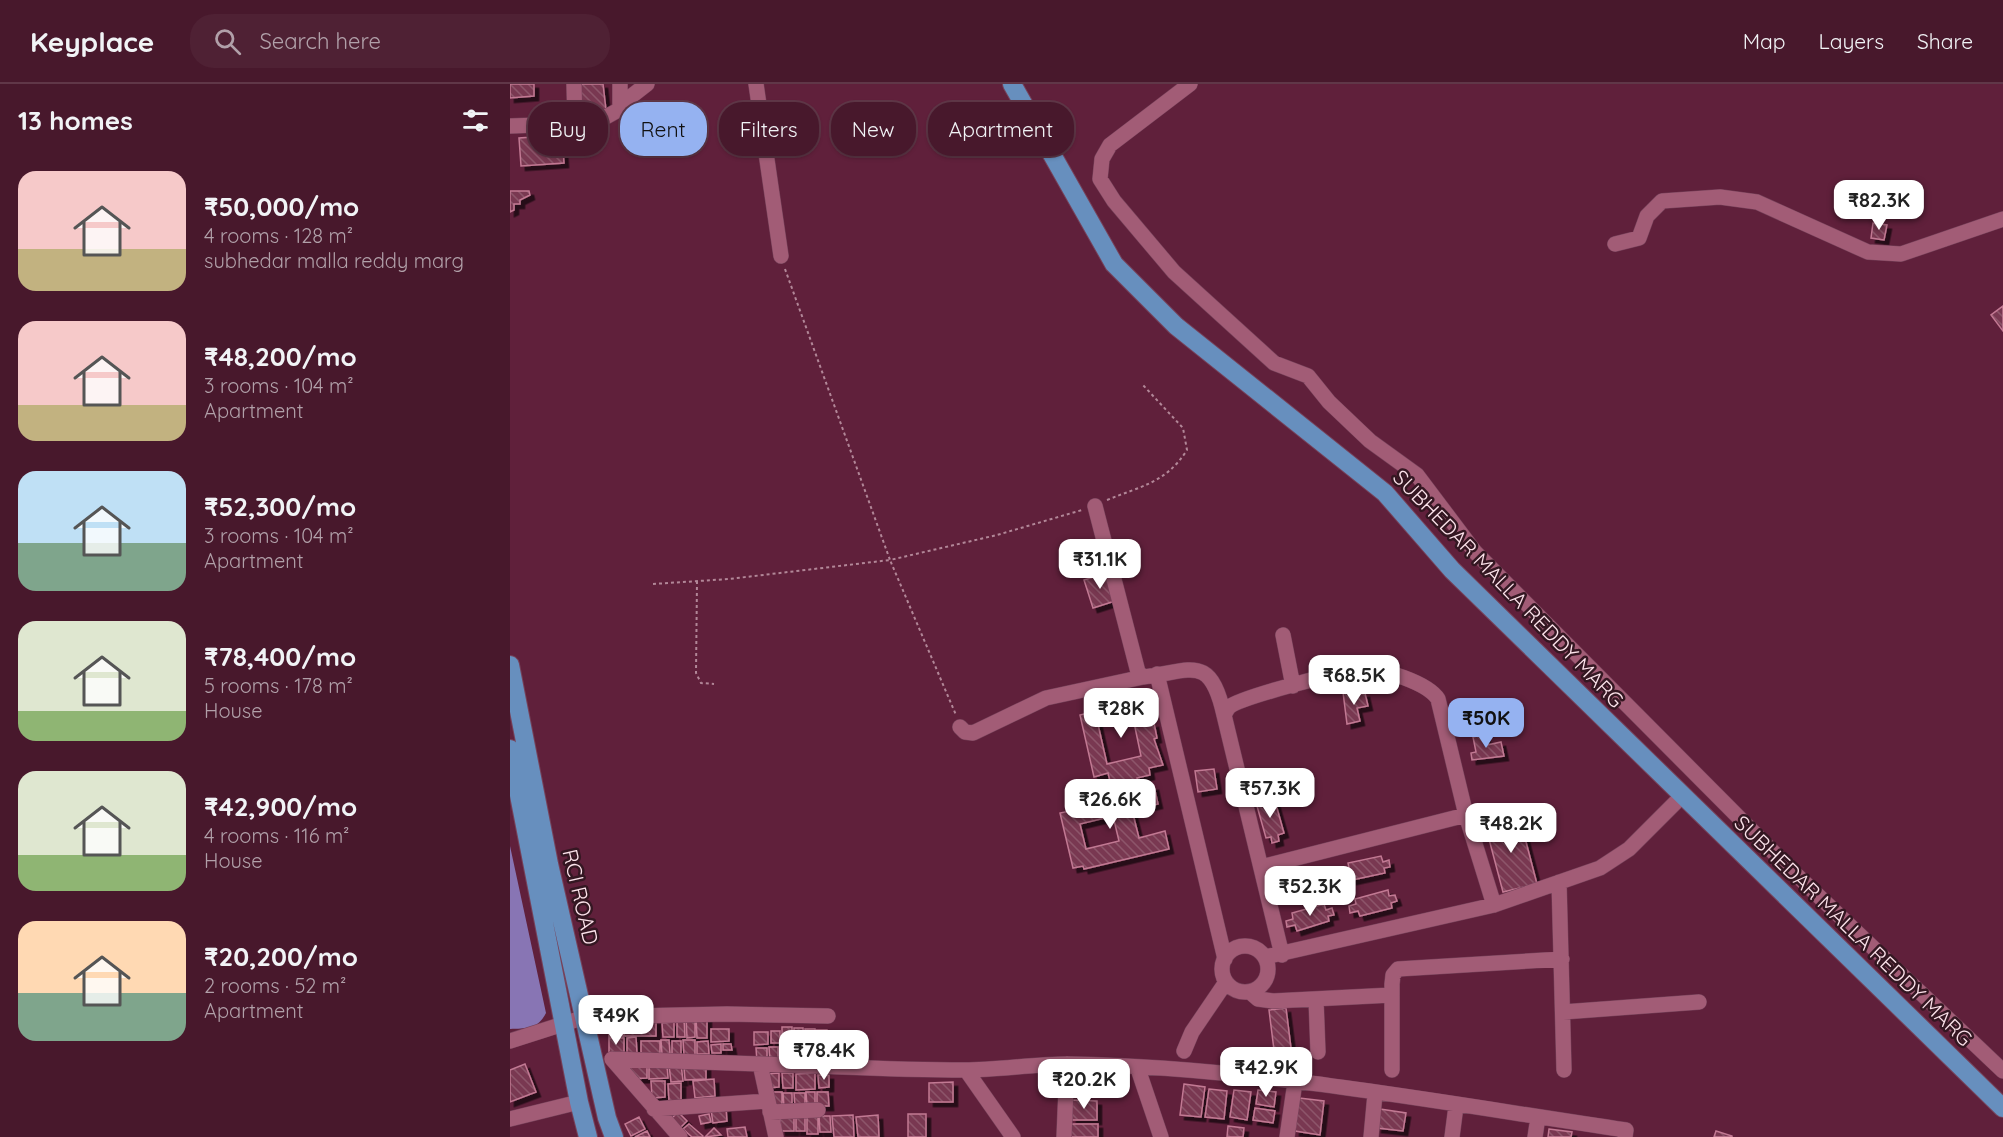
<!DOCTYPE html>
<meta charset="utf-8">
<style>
body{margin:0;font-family:Quicksand,sans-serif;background:#4f2134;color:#f1f3f6;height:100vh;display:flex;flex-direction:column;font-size:22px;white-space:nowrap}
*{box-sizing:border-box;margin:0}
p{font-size:20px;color:#b1a0a9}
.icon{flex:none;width:33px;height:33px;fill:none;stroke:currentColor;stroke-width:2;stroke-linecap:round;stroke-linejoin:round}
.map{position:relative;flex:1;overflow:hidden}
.drawer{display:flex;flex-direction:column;background:#48182c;width:510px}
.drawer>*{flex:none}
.top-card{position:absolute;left:18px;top:18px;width:570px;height:54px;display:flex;gap:12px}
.price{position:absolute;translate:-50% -51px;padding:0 14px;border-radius:12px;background:#fff;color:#222;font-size:20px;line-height:39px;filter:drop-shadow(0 2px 3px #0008)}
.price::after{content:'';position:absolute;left:50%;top:36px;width:18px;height:14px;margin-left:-9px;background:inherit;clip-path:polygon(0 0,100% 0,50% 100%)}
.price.selected{background:#95b2f1;color:#111}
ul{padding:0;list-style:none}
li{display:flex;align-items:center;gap:18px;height:150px;padding:0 18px}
li span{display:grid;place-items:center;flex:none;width:168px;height:120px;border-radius:18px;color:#555}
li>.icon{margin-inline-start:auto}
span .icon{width:72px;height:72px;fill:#fffc;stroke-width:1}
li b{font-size:26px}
h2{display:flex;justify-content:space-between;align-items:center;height:72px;padding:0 18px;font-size:26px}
.tag{padding:0 21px;border-radius:24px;background:#48182c;box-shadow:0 2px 4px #0004,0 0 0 2px #603748;font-size:21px;line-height:54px}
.tag.selected{background:#95b2f1;color:#111}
header{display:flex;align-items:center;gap:36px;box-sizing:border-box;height:84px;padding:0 30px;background:#48182c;border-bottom:2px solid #603748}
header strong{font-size:28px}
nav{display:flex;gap:33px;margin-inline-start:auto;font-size:21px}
.search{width:420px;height:54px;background:#4f2134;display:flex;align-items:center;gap:15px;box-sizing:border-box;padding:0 21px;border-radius:24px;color:#b1a0a9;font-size:22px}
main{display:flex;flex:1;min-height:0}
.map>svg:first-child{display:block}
.water{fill:#8875b4}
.building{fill:url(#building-back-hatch);stroke:#c27993;stroke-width:1.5;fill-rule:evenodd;filter:url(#shadow)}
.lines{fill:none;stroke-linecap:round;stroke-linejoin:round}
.minor-casing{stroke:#76425a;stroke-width:16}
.major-casing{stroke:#76425a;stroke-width:20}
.path{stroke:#b28798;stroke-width:2;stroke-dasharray:3 3;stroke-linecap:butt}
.minor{stroke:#a25c76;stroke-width:15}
.major{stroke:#678fbe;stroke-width:18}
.labels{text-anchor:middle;stroke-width:5;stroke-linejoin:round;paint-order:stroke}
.street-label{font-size:21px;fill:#fce3eb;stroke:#341722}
</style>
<header>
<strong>Keyplace</strong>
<div class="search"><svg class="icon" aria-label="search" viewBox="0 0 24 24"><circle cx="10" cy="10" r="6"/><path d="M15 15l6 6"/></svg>Search here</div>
<nav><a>Map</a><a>Layers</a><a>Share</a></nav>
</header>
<main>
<section class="drawer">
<h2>13 homes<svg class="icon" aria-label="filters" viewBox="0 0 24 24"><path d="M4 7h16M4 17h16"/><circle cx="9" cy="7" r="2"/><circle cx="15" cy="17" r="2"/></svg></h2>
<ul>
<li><span style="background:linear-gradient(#f6c9c9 65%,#c2b280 0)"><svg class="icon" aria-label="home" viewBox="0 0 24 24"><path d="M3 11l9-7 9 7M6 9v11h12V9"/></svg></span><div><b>₹50,000/mo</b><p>4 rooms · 128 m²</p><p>subhedar malla reddy marg</p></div></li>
<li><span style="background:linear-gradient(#f6c9c9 70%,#c2b280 0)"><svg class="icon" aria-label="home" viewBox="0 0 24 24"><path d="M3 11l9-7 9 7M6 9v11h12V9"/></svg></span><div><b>₹48,200/mo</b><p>3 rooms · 104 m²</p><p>Apartment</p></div></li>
<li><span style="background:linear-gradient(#bfe0f5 60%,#7fa58c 0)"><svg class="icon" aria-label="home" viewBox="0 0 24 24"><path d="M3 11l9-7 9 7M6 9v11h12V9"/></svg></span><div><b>₹52,300/mo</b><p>3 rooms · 104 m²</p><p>Apartment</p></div></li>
<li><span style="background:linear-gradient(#dfe7d0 75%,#8fb573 0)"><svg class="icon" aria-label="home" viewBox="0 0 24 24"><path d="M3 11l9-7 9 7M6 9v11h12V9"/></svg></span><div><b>₹78,400/mo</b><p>5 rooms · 178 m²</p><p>House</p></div></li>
<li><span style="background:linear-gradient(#dfe7d0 70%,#8fb573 0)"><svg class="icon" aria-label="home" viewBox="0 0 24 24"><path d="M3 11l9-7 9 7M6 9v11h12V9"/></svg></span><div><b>₹42,900/mo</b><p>4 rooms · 116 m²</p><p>House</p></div></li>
<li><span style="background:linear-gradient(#ffd9b3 60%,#7fa58c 0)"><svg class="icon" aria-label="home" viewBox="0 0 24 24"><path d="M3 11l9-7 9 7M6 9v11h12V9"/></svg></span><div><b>₹20,200/mo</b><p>2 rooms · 52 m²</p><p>Apartment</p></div></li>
</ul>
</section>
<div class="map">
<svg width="1493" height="1053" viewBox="0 0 1493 1053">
<defs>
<pattern id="building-back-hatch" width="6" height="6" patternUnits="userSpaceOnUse" patternTransform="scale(1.5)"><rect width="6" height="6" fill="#793851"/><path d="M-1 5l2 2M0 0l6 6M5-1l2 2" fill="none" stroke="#8d556a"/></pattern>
<filter id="shadow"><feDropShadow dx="4.5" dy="4.5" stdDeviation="0" flood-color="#0009"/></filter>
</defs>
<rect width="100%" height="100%" fill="#60203b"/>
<!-- water -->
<path class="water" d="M0 762 36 929C27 946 17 944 0 945Z"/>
<!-- building -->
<path class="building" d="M0 0H24V12L0 14Z
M70 0H93L96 26 72 28Z
M52 51 54 79 11 82 9 54Z
M0 107H19L20 111 10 116V120H4V126L0 128Z
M1363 139 1377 141 1374 156 1361 154Z
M1493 222V247L1481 231Z
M597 489 605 517 583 524 574 496Z
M841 606 842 612 855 609 858 622 847 624 850 637 837 640 833 608Z
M622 611 623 617 638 614 640 640 644 639 647 654 644 655 653 681 639 684 640 691 627 694 628 697 601 701 598 689 584 693 570 631 582 628 580 620ZM622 629 631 672 597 680 587 636Z
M975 650 977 661 991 658 994 672 962 676 961 669 966 668 963 653Z
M704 685 707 705 688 708 685 687Z
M644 702 648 720 622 726 629 754 655 747 659 765 574 785 573 782 563 784 550 729 560 727 559 722ZM603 732 609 757 576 765 570 740Z
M757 711 759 718 765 717 774 749 768 751 769 757 762 759 761 753 756 754 747 722 753 720 751 712Z
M1009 731 1027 800 993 808 975 740Z
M871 772 873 778 879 776 880 783 874 784 875 789 842 796 841 790 833 792 832 786 839 784 838 779Z
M804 784 805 790 811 789 813 795 807 797 808 801 775 810 774 804 766 806 764 799 772 798 771 792Z
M878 806 879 812 885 811 887 817 881 819 882 824 850 832 848 827 840 829 839 822 846 820 845 815Z
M814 820 816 826 822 824 824 831 818 832 819 837 787 847 785 841 777 843 776 837 783 835 782 829Z
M776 924 781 964 764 966 759 926Z
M176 933H185V953L177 954Z
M186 933H197V954H187Z
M167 934H174L175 953H167Z
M99 935H113V954H99Z
M114 936H146V952H114Z
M164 938V953H153L152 939Z
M272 943H282V960H272Z
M284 944H293L294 959 284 960Z
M201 945H219V957L201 958Z
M295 945H305V960H296Z
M306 946H317L318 960H307Z
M261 947H270V959H261Z
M244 948H258V960L244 961Z
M352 950 353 975 324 976 323 951Z
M126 953 127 969H117V954Z
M99 954H114V970H99Z
M151 956H159L160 970H152Z
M173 956H185V971H174Z
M131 957H150V970H131Z
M162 957H171V971H162Z
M198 957 199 970H187V958Z
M211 960V969H202L201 961Z
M213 960H221L222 966H213Z
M304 962V974L285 975V963Z
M259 963H268V977H260Z
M246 964H257V978H247Z
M270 964H281V977L270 978Z
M316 964V976H306V965Z
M15 980 26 1008 0 1018V986Z
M171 980 173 997 161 998 159 981Z
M157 981 158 994 139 995V982Z
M119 982H137V994L119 995Z
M196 982V995L175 996 174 983Z
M269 989V1003L257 1004 256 990Z
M272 989H283V1004H273Z
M305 989V1005L286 1006V990Z
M308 991H319V1003L309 1004Z
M204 995 205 1012 185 1014 183 997Z
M141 997H155V1013L142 1014Z
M443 998V1018H419V999Z
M171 999V1017H159L158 1000Z
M674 1000 695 1003 691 1033 670 1031Z
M699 1005 717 1007 714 1035 695 1033Z
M724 1006 741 1008 737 1036 720 1033Z
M748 1006 766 1008 764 1023 746 1020Z
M259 1008H272V1022H260Z
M296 1008H305V1022H297Z
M307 1008H318L319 1022H307Z
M273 1009H282V1022L274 1023Z
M284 1009H295V1021L285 1022Z
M789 1014 814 1017 810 1051 785 1047Z
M562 1016 587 1017V1036H562Z
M216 1024 217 1037 203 1039 201 1026Z
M745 1024 765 1027 763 1039 743 1036Z
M870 1025 896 1029 893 1047 867 1044Z
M168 1028 177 1037 167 1047 158 1038Z
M199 1030 201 1038 191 1040 189 1032Z
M398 1030H416V1053H398Z
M295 1031V1047H286V1032Z
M343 1031 344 1053H324L322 1032Z
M368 1031 369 1053H348L346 1033Z
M297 1032H308V1050H297Z
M309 1032H320L321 1048H310Z
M129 1033 135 1045 121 1052 115 1040Z
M270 1034H284V1047H271Z
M179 1040 193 1052V1053H182L173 1045Z
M557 1040H588V1053H557Z
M718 1042 734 1044 733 1053H717Z
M235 1043 237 1053H218L217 1045Z
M204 1044 211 1051 195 1053Z
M1039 1045 1062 1048 1061 1053H1038Z
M137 1047 140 1053H125Z
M1206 1047 1222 1052V1053H1204Z"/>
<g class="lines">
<!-- minor casing -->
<g class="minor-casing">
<path id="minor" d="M64 0 65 40
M110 0V21
M246 0 271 172
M680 0 600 61 592 75 590 95 604 117 664 188 764 279 798 292 819 318 860 357 907 391 965 468 1278 783 1493 987
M0 42 85 39 112 24 110 21 137 0
M1105 160 1129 154 1137 132 1152 117 1210 113 1247 118 1358 168 1391 170 1493 135
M585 422 628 588 633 593C682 587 700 569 714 631
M773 551 783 602
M647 590 715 875
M450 643 455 648 463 649 536 614 633 593
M751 783 956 731
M1049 798 1054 986
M712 885a23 23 0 1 1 46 0a23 23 0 1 1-46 0Z
M772 871 714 631C716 628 717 625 719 623 731 613 835 586 853 585 872 584 918 599 928 615L956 731 984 821
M755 873 984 821 1090 784 1119 765 1172 712
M740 908 748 915 763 917 882 911
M806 915 808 968
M1053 928 1189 918
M0 957 75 933 217 930 318 932
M674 967 682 948 716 898
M102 975 250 980
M102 975 170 1053
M628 985 651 1053
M456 986 503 1053
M882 986V900L883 891 888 885 1052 875
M144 1025 257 1017
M260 1028 308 1026
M0 1035 69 1018
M266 1053 250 980C318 982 386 986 454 986 489 986 523 980 558 980 745 983 932 1019 1116 1046L1115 1053
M554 1053 557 980
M777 1053 785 998
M861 1053 865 1010
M942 1053 946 1022
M1025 1053 1028 1033"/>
</g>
<!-- major casing -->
<g class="major-casing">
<path id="major" d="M502 0 604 180 666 242 875 409 942 486 1493 1024
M0 581 39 780 97 1034 104 1053
M0 665 69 1018 78 1053"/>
</g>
<!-- path -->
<path class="path" d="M275 185 380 476 487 451 572 426
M597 416C631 402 656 399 677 366L673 344 632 300
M187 497 186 589 191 599 204 600
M143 500 219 495 380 476 446 631"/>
<!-- minor -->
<use href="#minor" class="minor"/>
<!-- major -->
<use href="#major" class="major"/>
</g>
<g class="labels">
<!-- street labels -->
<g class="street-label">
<text transform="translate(998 505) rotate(46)" y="7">SUBHEDAR MALLA REDDY MARG</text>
<text transform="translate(70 813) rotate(77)" y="7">RCI ROAD</text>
<text transform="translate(1343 847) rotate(44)" y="7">SUBHEDAR MALLA REDDY MARG</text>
</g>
</g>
</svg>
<b class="price" style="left:1369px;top:147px">₹82.3K</b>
<b class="price" style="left:590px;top:506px">₹31.1K</b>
<b class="price" style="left:844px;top:622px">₹68.5K</b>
<b class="price" style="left:611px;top:655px">₹28K</b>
<b class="price selected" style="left:976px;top:665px">₹50K</b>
<b class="price" style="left:760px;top:735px">₹57.3K</b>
<b class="price" style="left:600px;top:746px">₹26.6K</b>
<b class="price" style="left:1001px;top:770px">₹48.2K</b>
<b class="price" style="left:800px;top:833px">₹52.3K</b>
<b class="price" style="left:106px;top:962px">₹49K</b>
<b class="price" style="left:314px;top:997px">₹78.4K</b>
<b class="price" style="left:756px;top:1014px">₹42.9K</b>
<b class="price" style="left:574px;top:1026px">₹20.2K</b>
<div class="top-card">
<a class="tag">Buy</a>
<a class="tag selected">Rent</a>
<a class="tag">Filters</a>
<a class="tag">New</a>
<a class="tag">Apartment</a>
</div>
</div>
</main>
